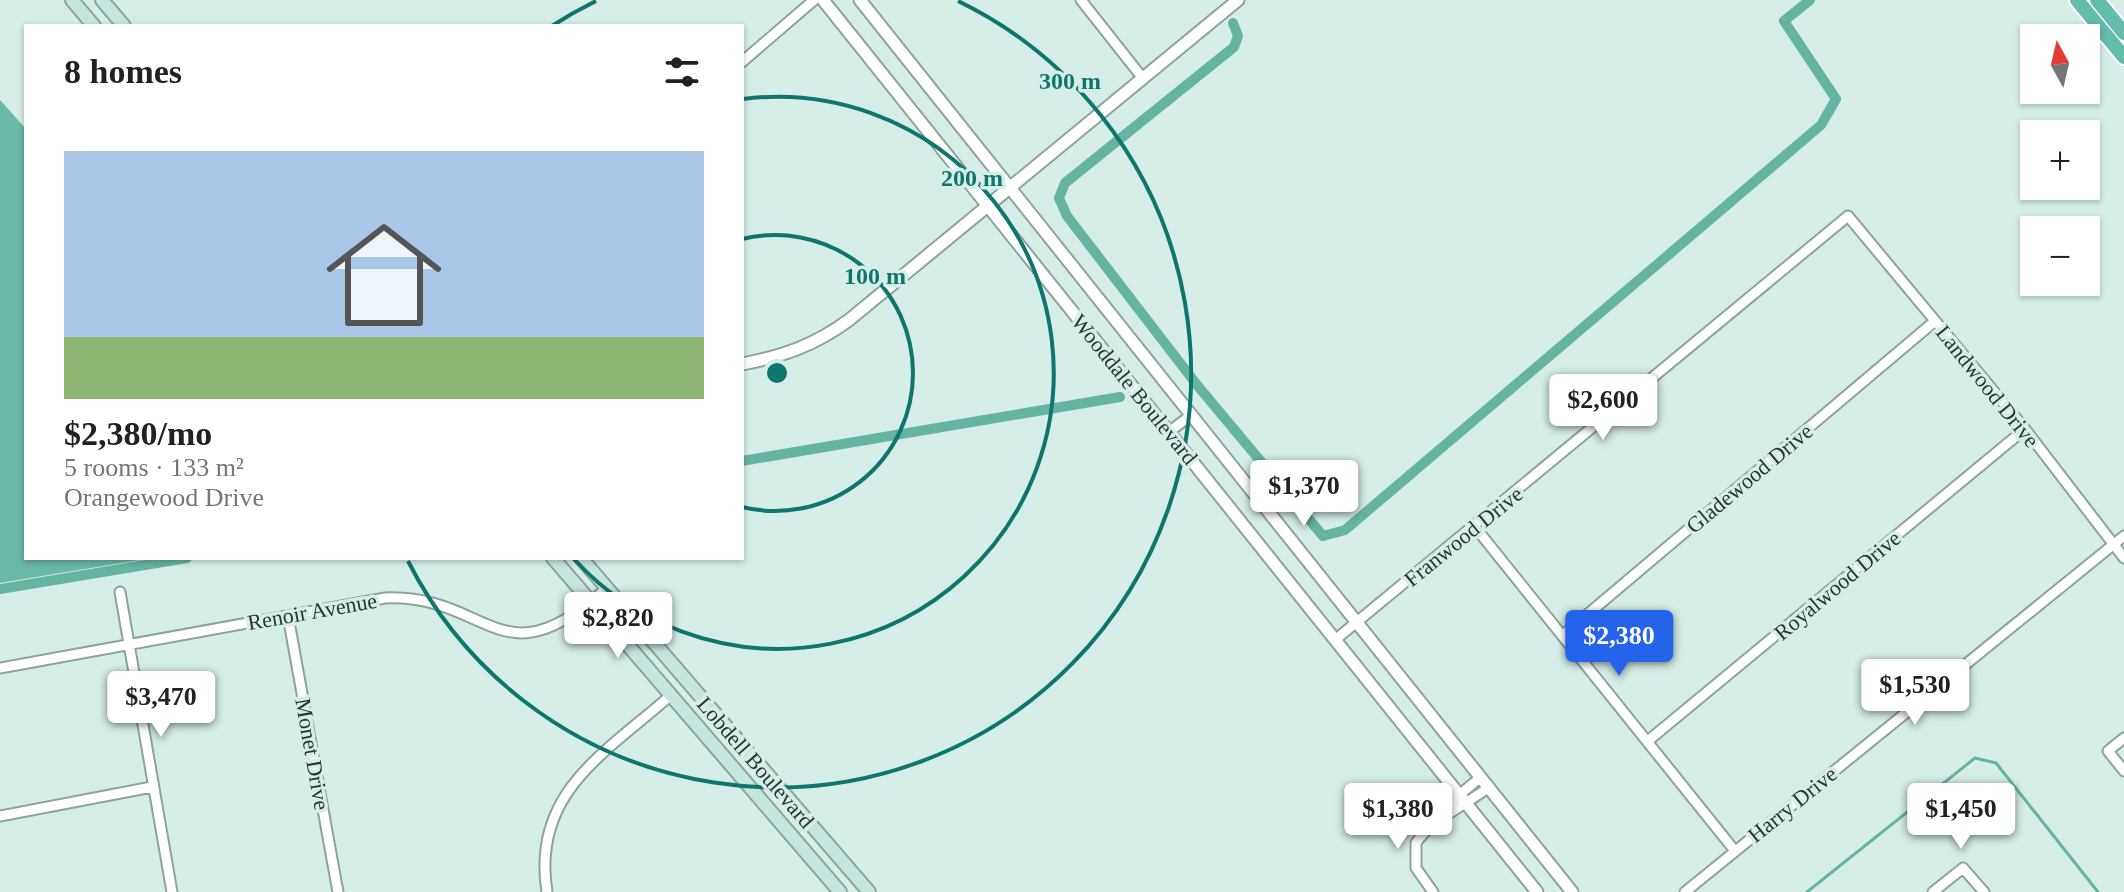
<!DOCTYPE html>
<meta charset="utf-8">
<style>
body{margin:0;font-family:"Times New Roman",serif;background:#f6f6f6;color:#202124;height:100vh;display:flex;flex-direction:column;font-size:30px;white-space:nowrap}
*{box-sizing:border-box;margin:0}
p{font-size:26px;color:#757577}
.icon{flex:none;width:44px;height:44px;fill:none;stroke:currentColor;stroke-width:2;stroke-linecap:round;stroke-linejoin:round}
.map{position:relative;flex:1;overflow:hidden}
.side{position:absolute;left:24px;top:24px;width:720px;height:536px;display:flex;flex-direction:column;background:#fff;border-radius:0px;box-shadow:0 2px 6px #0004}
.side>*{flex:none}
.needle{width:52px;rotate:352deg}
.tools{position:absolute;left:2020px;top:24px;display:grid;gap:16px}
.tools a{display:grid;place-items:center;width:80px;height:80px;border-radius:0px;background:#fff;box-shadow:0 2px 6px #0004;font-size:40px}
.price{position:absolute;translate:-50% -68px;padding:0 18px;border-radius:8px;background:#fff;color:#222;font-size:26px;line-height:52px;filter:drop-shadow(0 2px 4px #0008)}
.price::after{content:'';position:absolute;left:50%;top:48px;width:24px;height:18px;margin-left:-12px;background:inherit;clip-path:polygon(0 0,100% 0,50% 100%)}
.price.current{background:#2563eb;color:#fff}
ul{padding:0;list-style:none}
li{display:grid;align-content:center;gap:16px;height:424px;padding:0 40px}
li span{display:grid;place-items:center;height:248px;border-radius:0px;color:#555}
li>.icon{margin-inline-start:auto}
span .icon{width:144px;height:144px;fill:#fffc;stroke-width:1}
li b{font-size:34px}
h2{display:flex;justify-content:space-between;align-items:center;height:96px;padding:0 40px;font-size:34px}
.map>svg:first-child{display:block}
.forest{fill:#69b9a6}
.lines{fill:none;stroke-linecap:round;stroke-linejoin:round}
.stream{stroke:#65b4a1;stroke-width:3}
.canal{stroke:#65b4a1;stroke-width:10}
.minor-casing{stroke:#8da49d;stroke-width:13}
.tertiary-casing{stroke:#8da49d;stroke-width:15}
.secondary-casing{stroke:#8da49d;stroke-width:16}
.trunk-casing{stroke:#fff;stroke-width:18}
.minor{stroke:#fff;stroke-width:9}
.tertiary{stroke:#fff;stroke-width:11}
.secondary{stroke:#c5e6df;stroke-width:12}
.trunk{stroke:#64bcaa;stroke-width:14}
.ring{fill:none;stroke:#0f766e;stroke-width:4}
.labels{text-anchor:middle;stroke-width:7;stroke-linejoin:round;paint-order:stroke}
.street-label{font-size:22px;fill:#2a3431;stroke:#d6eee7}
.centre{fill:#0f766e;stroke:#d6eee7;stroke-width:4}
.ring-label{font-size:24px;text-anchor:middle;font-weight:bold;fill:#0f766e;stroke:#d6eee7;stroke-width:7;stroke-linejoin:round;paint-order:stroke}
</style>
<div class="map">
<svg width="2124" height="892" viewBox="0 0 2124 892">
<rect width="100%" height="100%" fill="#d6eee7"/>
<!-- forest -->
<path class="forest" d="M0 100 26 129V558H152L0 583Z"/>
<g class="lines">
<!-- stream -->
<path class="stream" d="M1807 892 1975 758 1996 763 2098 892"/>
<!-- canal -->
<path class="canal" d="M1233 23 1238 36 1234 47 1065 183 1059 198 1067 216 1197 385 1323 536 1345 530 1821 125 1836 99 1784 21 1810 0
M742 461 1120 397
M0 589 187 558"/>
<!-- minor casing -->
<g class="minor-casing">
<path id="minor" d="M1081 0 1141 76
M742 62 814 0
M1169 432 1191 415
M1475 527 1735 851
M120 592 172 892
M288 616 338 892
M1563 635 1935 321
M1335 640 1848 216 2025 429 2124 558
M0 668 385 598C491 594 499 685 607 588
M2124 738 2108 751 2124 771
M1649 740 2025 429
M0 816 152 787
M1441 818 1447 805 1481 777
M547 892C531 792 606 753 671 695
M1433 892 1416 868V843C1430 821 1467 804 1489 787
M1685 892 2124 536
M1933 892 1963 868 1984 892"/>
</g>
<!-- tertiary casing -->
<g class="tertiary-casing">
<path id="tertiary" d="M823 0 1537 892
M860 0 1572 892
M742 364C784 356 815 345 849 320L1238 0"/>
</g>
<!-- secondary casing -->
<g class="secondary-casing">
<path id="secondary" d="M72 0 94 26
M102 0 124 26
M553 558 840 892
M581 558 869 892"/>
</g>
<!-- trunk casing -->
<g class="trunk-casing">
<path id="trunk" d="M2077 0 2124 57
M2097 0 2124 33"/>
</g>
<!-- minor -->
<use href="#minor" class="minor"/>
<!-- tertiary -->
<use href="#tertiary" class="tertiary"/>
<!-- secondary -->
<use href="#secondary" class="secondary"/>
<!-- trunk -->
<use href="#trunk" class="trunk"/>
</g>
<!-- distance rings -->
<g class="ring">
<path d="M742 239A138 138 0 1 1 742 507"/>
<path d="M743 99A276 276 0 1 1 574 559"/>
<path d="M552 26A414 414 0 0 1 596 1M958 1A414 414 0 1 1 408 561"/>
</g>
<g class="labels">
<!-- street labels -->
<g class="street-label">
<text transform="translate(1988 386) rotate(51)" y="8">Landwood Drive</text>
<text transform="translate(1135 389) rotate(51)" y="8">Wooddale Boulevard</text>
<text transform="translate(1749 478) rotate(-40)" y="8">Gladewood Drive</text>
<text transform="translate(1463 536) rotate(-39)" y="8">Franwood Drive</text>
<text transform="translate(1837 585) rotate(-40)" y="8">Royalwood Drive</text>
<text transform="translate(312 611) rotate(-10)" y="8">Renoir Avenue</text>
<text transform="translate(313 754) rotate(80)" y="8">Monet Drive</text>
<text transform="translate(756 762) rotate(49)" y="8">Lobdell Boulevard</text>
<text transform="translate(1792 804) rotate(-39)" y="8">Harry Drive</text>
</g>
</g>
<circle cx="777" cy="373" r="12" class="centre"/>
<g class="ring-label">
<text x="1070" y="89">300 m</text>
<text x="972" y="186">200 m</text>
<text x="875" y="284">100 m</text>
</g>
</svg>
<div class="tools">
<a><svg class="needle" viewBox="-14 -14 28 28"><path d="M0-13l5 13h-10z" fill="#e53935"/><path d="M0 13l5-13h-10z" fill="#757577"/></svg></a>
<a>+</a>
<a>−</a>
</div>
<b class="price" style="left:1603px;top:442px">$2,600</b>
<b class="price" style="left:1304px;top:528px">$1,370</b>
<b class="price" style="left:618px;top:660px">$2,820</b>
<b class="price current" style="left:1619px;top:678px">$2,380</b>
<b class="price" style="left:1915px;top:727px">$1,530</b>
<b class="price" style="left:161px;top:739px">$3,470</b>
<b class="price" style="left:1398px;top:851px">$1,380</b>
<b class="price" style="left:1961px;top:851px">$1,450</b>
<section class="side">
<h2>8 homes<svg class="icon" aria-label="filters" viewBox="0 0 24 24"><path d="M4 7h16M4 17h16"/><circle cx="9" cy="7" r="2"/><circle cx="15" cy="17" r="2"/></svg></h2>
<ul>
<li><span style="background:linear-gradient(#a9c7e8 75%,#8fb573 0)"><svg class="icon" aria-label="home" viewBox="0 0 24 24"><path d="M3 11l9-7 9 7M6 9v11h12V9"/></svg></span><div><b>$2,380/mo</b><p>5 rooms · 133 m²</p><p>Orangewood Drive</p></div></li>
</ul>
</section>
</div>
